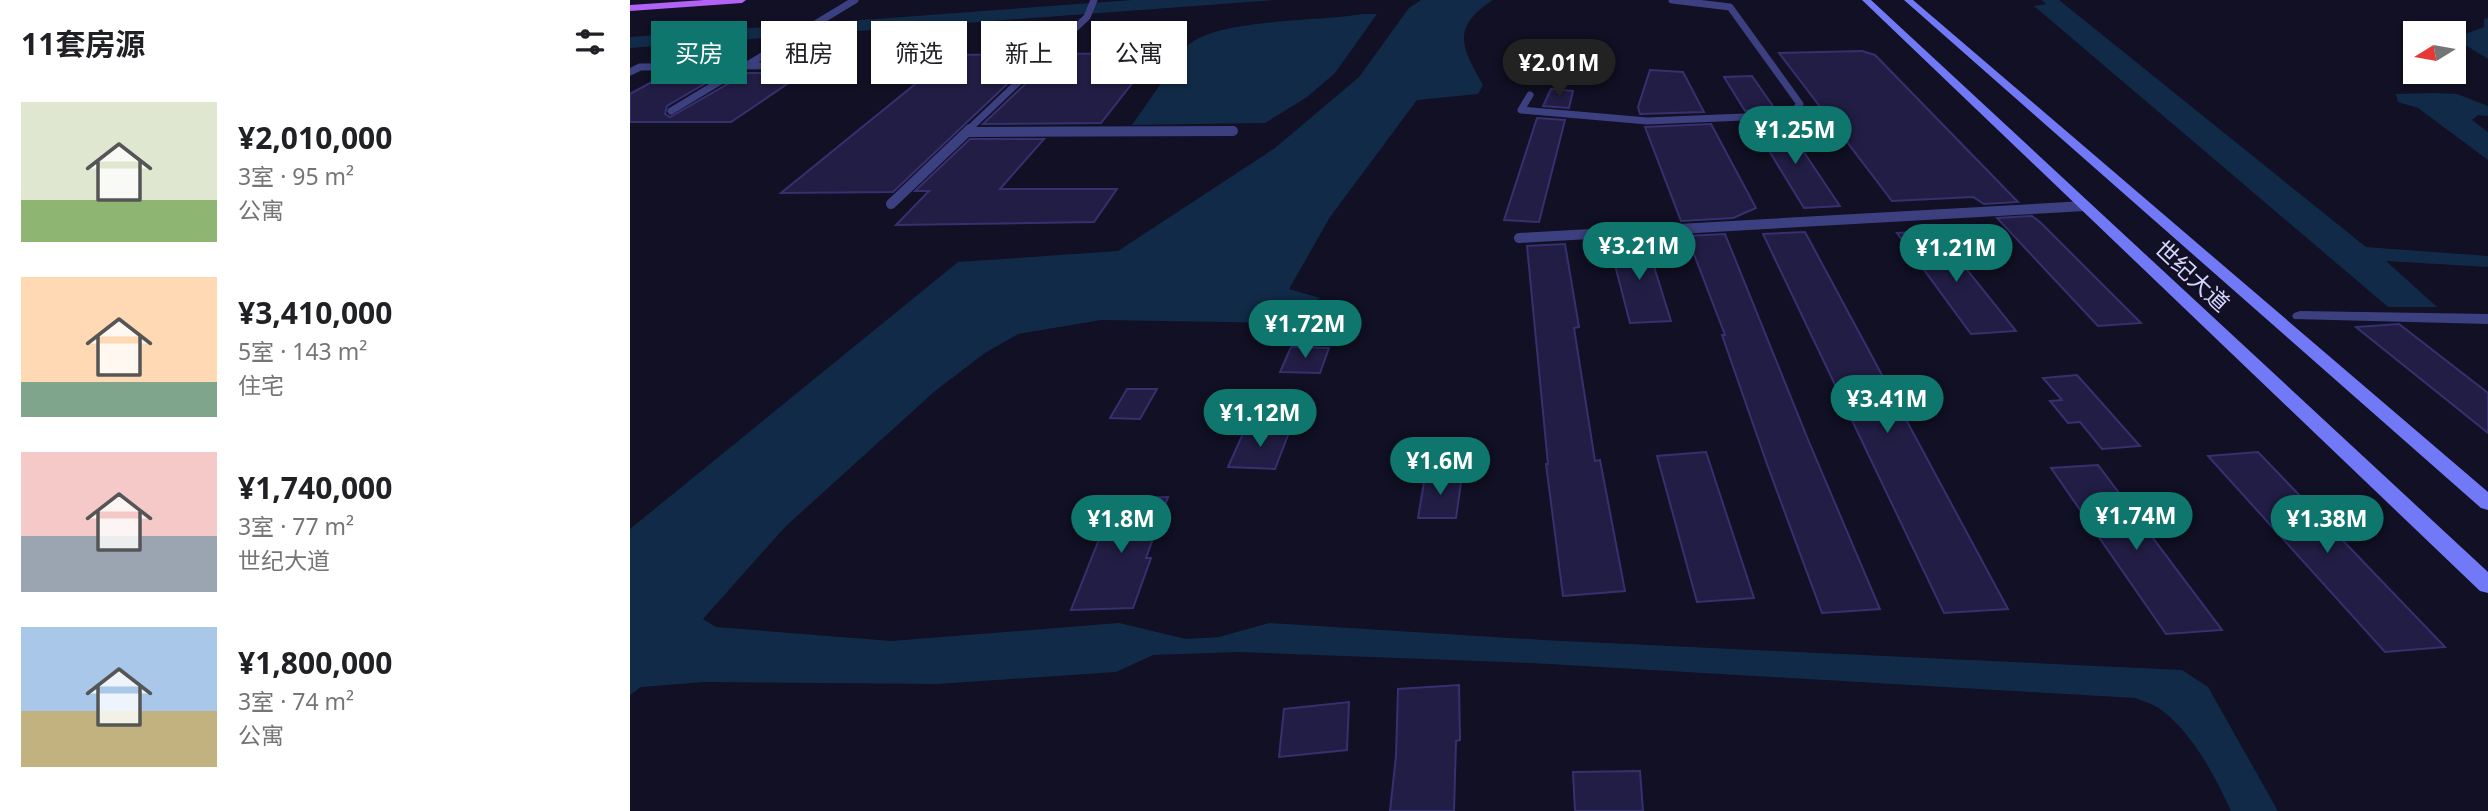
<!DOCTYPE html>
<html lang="zh">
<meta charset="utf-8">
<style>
body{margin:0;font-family:"Noto Sans","Noto Sans SC",sans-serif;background:#f6f6f6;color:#202124;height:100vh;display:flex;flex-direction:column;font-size:26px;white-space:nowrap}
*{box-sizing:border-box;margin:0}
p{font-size:23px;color:#757577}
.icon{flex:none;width:38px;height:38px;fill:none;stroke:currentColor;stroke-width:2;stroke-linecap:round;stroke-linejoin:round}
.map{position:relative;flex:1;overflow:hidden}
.side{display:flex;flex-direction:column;background:#fff;width:630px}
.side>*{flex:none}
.guide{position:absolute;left:21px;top:21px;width:665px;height:63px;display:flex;gap:14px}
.needle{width:46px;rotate:259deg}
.controls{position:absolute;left:1773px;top:21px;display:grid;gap:14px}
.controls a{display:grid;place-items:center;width:63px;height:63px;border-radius:0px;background:#fff;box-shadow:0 2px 5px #0004;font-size:35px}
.price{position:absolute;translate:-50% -60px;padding:0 16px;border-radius:24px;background:#0f766e;color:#fff;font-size:23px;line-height:46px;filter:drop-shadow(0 2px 4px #0008)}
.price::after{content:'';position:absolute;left:50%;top:42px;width:21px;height:16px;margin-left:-10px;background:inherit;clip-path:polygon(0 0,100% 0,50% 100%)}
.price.active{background:#222;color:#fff}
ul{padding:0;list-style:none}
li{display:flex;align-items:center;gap:21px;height:175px;padding:0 21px}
li span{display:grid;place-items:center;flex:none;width:196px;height:140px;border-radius:0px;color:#555}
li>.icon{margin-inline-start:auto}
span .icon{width:84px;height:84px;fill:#fffc;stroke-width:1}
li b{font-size:30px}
h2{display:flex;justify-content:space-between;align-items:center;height:84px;padding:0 21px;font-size:30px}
.tag{padding:0 24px;border-radius:0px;background:#fff;box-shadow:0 2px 5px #0004;font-size:24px;line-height:63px}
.tag.active{background:#0f766e;color:#fff}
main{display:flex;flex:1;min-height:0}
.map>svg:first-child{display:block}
.water{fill:#112a47}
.building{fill:#211d44;stroke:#37306e;stroke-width:2}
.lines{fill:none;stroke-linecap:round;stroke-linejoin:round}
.service-far1{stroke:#3d4080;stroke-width:7}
.service{stroke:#3d4080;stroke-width:10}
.minor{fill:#3d4080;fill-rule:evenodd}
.secondary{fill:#7179f7;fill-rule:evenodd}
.primary{fill:#b262f6;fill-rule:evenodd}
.labels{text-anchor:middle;stroke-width:5;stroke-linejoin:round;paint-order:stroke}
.street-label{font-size:23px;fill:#d6d5fd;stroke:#111024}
</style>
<main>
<section class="side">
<h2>11套房源<svg class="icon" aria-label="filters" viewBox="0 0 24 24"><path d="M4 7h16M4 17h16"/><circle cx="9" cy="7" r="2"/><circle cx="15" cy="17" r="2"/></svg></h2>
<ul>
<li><span style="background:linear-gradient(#dfe7d0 70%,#8fb573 0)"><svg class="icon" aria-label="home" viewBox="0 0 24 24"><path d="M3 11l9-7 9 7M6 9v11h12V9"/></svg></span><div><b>¥2,010,000</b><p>3室 · 95 m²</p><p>公寓</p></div></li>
<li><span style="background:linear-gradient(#ffd9b3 75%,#7fa58c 0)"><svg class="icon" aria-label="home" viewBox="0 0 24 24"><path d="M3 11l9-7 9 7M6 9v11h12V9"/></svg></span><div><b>¥3,410,000</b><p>5室 · 143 m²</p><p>住宅</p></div></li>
<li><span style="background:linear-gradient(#f6c9c9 60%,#9aa5b1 0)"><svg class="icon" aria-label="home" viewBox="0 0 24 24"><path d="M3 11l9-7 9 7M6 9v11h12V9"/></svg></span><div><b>¥1,740,000</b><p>3室 · 77 m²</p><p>世纪大道</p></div></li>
<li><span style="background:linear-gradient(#a9c7e8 60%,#c2b280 0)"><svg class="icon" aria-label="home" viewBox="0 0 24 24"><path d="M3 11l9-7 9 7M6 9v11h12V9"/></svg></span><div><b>¥1,800,000</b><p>3室 · 74 m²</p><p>公寓</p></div></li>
</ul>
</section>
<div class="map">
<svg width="1858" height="811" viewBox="0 0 1858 811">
<rect width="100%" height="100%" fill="#111024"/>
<!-- water -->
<path class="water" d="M502 0H644L0 48V37Z
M791 0H863C820 28 832 48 853 85L848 94 787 100 700 217 659 289 690 298 651 323 471 320 388 334 355 353 305 391 155 527 73 619 86 627 261 641 489 623 556 639 589 637 639 623 913 640 1552 670 1578 687 1648 811H1601C1585 776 1562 732 1530 709 1523 704 1513 701 1505 698L902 663 608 652 523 655 486 672 307 684 74 682 11 687 0 695V529L328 262 488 251 645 148 729 77 779 8Z
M1412 0H1429L1736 247 1858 256V267L1756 261 1807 307H1758L1404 6 1416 4Z
M732 14H747L705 73 677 97 635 123 502 125 557 46C588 18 688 22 732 14Z
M1858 18V59L1824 38 1854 27V19Z
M1805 93 1827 94 1858 106V116L1848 115 1842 120 1858 132V160L1788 108 1768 102 1766 94Z"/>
<!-- building -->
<path class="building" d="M1232 51 1245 55 1388 202 1354 204 1343 197 1262 201 1149 53Z
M526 53 471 123 353 124 427 54Z
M409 54 263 192 151 193 321 55Z
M1020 70 1053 72 1074 112 1010 114 1008 107Z
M175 72 101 122H0V94L38 73H93L37 106 35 114 40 117 117 73Z
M1122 76 1145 109 1115 111 1094 77Z
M921 89 943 91 939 108 913 106Z
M907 118 935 120 909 222 874 220Z
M1153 121 1210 206 1174 208 1122 123Z
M1081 124 1126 208 1103 218 1051 221 1015 127Z
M340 139H414L370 189H487L464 222 266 225 299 191H285Z
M1402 216 1411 223 1511 323 1468 326 1367 218Z
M1306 231 1386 331 1341 334 1267 233Z
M1175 232 1378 609 1314 613 1133 234Z
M1095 234 1179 442 1250 609 1192 613 1138 467 1092 335H1095L1057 236Z
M1016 241 1041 321 1000 323 979 242Z
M935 244 949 327 944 328 965 461 970 460 995 591 933 596 916 464H918L897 246Z
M1769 324 1858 393V433L1726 327Z
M661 347 699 348 690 373 650 372Z
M1447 375 1510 446 1472 449 1450 422 1438 423 1420 401 1432 400 1413 378Z
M497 389H527L510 419 480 418Z
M615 429 660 430 645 469 598 467Z
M1076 452 1124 598 1067 602 1027 456Z
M1628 452 1815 647 1755 652 1578 456Z
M1468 465 1592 630 1536 634 1421 468Z
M795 476H832L826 518H788Z
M538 497 516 558H521L503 608 441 610 485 499Z
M829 685 830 740 826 741 824 811H760L766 756 768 689Z
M719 702 717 750 649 757 654 709Z
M1010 771 1013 811H945L943 772Z"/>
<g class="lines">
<!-- service-far1 -->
<path class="service-far1" d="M0 72 10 67 213 65
M900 95 891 110 1017 121 1160 115 1170 104 1100 7 1042 0
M41 111 225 0
M338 130 457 17 464 0"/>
<!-- service -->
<path class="service" d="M337 132 603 131
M261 204 340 129
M889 238 1455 206"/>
<!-- minor -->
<path class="minor" d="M1670 311 1858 314V324L1664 319 1662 316 1664 313Z"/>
<!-- secondary -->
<path class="secondary" d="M1232 0H1241L1858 572V593L1850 591Z
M1274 0H1283L1858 492V510L1851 508Z"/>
<!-- primary -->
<path class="primary" d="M74 0H116L112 3 0 11V5Z"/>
</g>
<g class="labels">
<!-- street labels -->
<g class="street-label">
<text transform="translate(1562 276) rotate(43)" y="8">世纪大道</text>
</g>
</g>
</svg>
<div class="controls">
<a><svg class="needle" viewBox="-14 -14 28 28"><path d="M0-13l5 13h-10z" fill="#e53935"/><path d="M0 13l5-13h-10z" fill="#757577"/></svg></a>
</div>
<b class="price active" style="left:929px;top:99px">¥2.01M</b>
<b class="price" style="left:1165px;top:166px">¥1.25M</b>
<b class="price" style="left:1009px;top:282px">¥3.21M</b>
<b class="price" style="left:1326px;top:284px">¥1.21M</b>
<b class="price" style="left:675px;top:360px">¥1.72M</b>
<b class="price" style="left:1257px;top:435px">¥3.41M</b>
<b class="price" style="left:630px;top:449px">¥1.12M</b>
<b class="price" style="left:810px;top:497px">¥1.6M</b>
<b class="price" style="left:1506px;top:552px">¥1.74M</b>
<b class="price" style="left:491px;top:555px">¥1.8M</b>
<b class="price" style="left:1697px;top:555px">¥1.38M</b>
<div class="guide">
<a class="tag active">买房</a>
<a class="tag">租房</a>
<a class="tag">筛选</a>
<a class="tag">新上</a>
<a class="tag">公寓</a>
</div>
</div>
</main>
